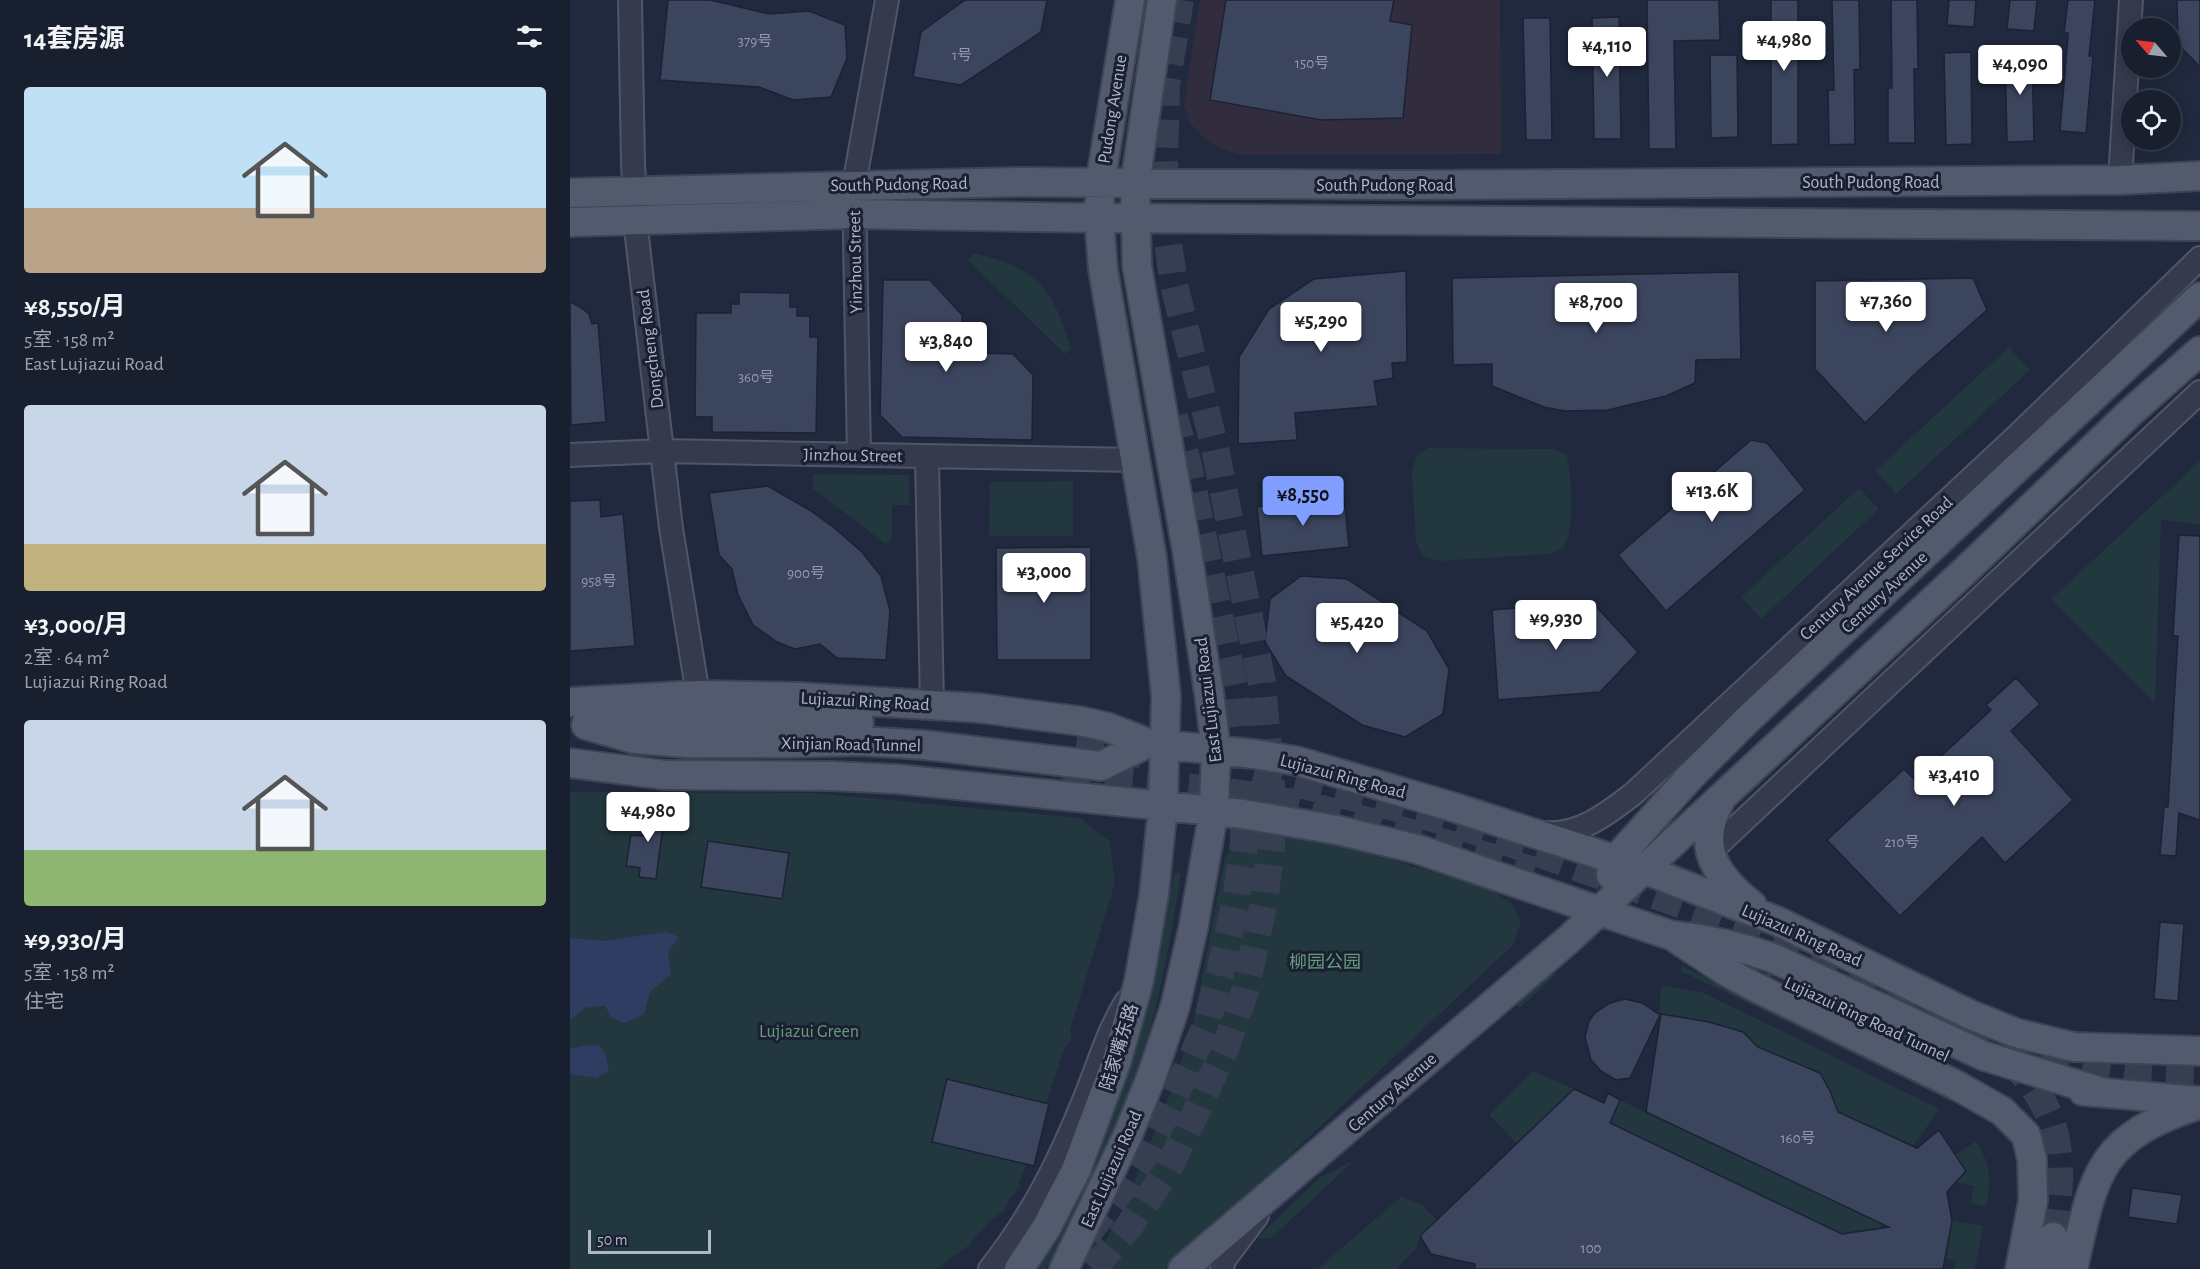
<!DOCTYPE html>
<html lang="zh">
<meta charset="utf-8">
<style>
body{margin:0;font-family:"Alegreya Sans","Noto Sans SC",sans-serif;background:#252c3a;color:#f1f3f6;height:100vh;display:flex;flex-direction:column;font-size:22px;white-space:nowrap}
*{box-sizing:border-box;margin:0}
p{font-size:20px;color:#9fa2aa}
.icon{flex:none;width:33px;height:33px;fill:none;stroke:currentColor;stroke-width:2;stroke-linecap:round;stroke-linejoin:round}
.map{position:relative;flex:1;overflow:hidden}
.drawer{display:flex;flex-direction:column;background:#181f2e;width:570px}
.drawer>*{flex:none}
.needle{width:39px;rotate:298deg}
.fabs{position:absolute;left:1551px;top:18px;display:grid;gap:12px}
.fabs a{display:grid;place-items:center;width:60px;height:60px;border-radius:50%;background:#181f2e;box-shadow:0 3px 15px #0003,0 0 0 2px #363d4a;font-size:30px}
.scale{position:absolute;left:18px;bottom:15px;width:123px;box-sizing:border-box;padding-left:6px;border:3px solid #b0b6c9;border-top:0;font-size:16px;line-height:21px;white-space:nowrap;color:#b0b6c9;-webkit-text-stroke:4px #1a2032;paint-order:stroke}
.price{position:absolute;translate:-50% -51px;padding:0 14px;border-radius:6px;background:#fff;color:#222;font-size:20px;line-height:39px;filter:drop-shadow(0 2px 3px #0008)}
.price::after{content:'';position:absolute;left:50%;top:36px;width:18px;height:14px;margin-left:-9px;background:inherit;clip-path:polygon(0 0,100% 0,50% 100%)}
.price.current{background:#7f9eff;color:#111}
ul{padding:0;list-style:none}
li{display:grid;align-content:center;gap:12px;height:318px;padding:0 24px}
li span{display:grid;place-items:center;height:186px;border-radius:6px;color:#555}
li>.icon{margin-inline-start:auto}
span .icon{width:108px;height:108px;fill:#fffc;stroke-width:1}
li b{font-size:26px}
h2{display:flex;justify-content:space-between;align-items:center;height:72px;padding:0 24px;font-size:26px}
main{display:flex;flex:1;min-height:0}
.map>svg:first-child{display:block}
.medical{fill:#322d3e}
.green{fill:#22373e}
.water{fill:#2f3d62}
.building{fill:#3c455e;stroke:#1c2234;stroke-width:1.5}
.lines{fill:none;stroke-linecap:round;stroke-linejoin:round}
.major-tunnel{stroke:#363e52;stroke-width:28;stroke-dasharray:28 14;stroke-linecap:butt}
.minor-casing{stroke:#505668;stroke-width:26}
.major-casing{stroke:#3e4456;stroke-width:32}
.minor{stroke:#353b4d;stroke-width:22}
.major{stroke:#525a6e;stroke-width:28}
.labels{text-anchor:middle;stroke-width:6;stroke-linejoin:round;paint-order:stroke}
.number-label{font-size:15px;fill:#939aae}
.street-label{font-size:18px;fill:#b0b6c9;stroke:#1a2032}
.park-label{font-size:18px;fill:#659c79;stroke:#1a2032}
</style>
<main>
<section class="drawer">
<h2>14套房源<svg class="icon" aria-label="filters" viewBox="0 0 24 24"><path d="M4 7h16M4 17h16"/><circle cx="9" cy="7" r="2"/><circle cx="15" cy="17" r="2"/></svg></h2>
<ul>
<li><span style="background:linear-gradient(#bfe0f5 65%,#b9a48a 0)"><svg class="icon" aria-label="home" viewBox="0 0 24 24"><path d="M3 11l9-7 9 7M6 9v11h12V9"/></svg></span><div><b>¥8,550/月</b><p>5室 · 158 m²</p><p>East Lujiazui Road</p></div></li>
<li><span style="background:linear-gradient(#c9d6e8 75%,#c2b280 0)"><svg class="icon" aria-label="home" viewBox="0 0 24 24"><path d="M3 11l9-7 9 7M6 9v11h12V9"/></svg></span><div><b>¥3,000/月</b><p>2室 · 64 m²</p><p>Lujiazui Ring Road</p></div></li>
<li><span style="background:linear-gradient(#c9d6e8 70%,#8fb573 0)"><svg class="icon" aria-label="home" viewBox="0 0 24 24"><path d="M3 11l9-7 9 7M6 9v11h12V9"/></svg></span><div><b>¥9,930/月</b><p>5室 · 158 m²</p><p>住宅</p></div></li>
</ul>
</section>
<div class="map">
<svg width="1630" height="1269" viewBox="0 0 1630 1269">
<rect width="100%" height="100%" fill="#20293d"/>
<!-- medical -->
<path class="medical" d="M630 0H930L931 154 671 155 651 149 633 137 619 122 614 104Z"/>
<!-- green -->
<path class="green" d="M404 253C467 268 483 287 501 349L495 354 398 260Z
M1439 347 1460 370 1326 494 1305 471Z
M858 448 985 449 997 456C1001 473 1006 537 992 548 989 550 983 552 979 554L869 561 854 557 846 543 842 472 846 457Z
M1630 461V524L1591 520 1585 704 1481 599Z
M243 474 339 475V505H322V537L316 544 243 489Z
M503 481V536H419L420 482Z
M1289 488 1309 509 1191 619 1171 597Z
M0 792 245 793 510 818 540 841 545 883 500 1030 502 1039 494 1049 453 1174 448 1184 452 1185 439 1200 434 1211 420 1221 398 1246 367 1269H0Z
M702 829 742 836 919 889 942 903 951 921 943 945 619 1250 594 1269H521L552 1209 572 1165 607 1074 623 1025 655 857 680 833Z
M604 873H611C601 941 588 1009 567 1074 545 1142 510 1206 476 1269H461L533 1139 557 1077 582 991Z
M1112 966 1384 1098 1382 1102 1111 971Z
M989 972 950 1008 946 1005 975 978Z
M1099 986 1134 993 1370 1109 1343 1146 1268 1112 1260 1091 1250 1073 1188 1047 1173 1032 1139 1022 1089 1014 1091 987Z
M963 1071 1004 1089 947 1144 919 1115Z
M1050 1100 1312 1224 1309 1229 1272 1234 1040 1123Z
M1406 1141C1422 1166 1421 1179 1416 1207L1401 1203 1404 1186 1386 1182 1396 1171 1385 1155Z
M785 1160 700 1239 687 1238 749 1178Z
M831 1197 852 1205 867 1220 850 1236 846 1249 826 1269H747Z
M1382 1221 1413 1226 1405 1269H1384L1386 1261 1375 1259Z"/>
<!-- water -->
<path class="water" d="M97 932 109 937 98 952 101 974 80 992 74 1014 54 1023 42 1018 35 1006 16 1007 0 1020V938L33 941Z
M18 1045 30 1046 36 1056 39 1070 27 1078 0 1074V1049Z"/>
<!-- building -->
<path class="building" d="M98 0H140L199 14 239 11 275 25 277 58 261 97 223 100 189 87 90 80Z
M395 0H477L471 32 391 85 343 77 351 32Z
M656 0H824L820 21 842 25 833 118 751 120 640 100Z
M1077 0H1149L1150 40 1104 41 1106 149H1079Z
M1201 0H1228V144L1201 145Z
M1262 0H1289L1290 69 1284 70 1285 144 1259 145 1258 90H1264Z
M1321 0H1347L1348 69H1344L1345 143H1318V88H1322Z
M1379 0H1406L1404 27 1377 25Z
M1440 0H1467L1464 31 1437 29Z
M1498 0H1525L1519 56H1523L1516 133 1490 131 1498 36V33H1494Z
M1607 0H1630V67L1608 44Z
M1049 17 1051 139H1024L1022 18Z
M953 18H980L982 140H956Z
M1462 51 1464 141 1437 142 1435 52Z
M1401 52 1402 144 1376 145 1374 53Z
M1140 55H1167L1168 137 1141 138Z
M836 271 837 362 822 363 823 378 804 381 808 406 725 413 727 440 668 444 669 357 699 309 744 279Z
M1169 272 1171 359 1126 360 1125 383 1096 396 1038 410 995 411 974 407 922 386V364L883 365 882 278Z
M1403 278 1417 310 1348 371 1295 423 1245 369V281Z
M313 280H360L392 315V343L404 353 443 354 463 375 462 440 332 437 310 415Z
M169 292 220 293V307H227V316H240V337H248L246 433 142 432V417H125L126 313H161V304H169Z
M0 302 10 307 19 314 22 324 28 323 36 422 1 425Z
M1181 440 1197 443 1235 490 1096 611 1048 555Z
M198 486 241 511 263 527 291 551 311 576 320 611 316 660 267 658 250 644 225 649 207 642 183 625 168 595 162 569 149 555 139 493Z
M774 497 779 547 692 556 687 507Z
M30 500 31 517 53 514 65 646 0 651V501Z
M1609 535 1630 536V820L1609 813 1606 856 1590 855 1594 807H1598L1608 636H1603Z
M521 547V660H427L426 548Z
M731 576 777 579 857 631 879 669 873 714 835 737 792 725 716 676 695 642 700 599Z
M1022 602 1068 652 1030 692 928 700 922 610Z
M1446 678 1470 704 1441 731 1503 800 1435 863 1412 837 1330 916 1257 840 1334 769 1345 780 1421 710 1416 705Z
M79 801 96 803 86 879 69 877 70 868 56 866 61 835 74 836Z
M138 841 219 853 212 899 131 887Z
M1590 922 1614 924 1608 1001 1584 999Z
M1055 999 1072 1003 1090 1015 1060 1078 1046 1080 1031 1071 1021 1060 1015 1037 1019 1021 1025 1013 1040 1003Z
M1091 1014 1139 1022 1173 1032 1188 1047 1250 1073 1260 1091 1268 1112 1347 1148 1369 1130 1396 1171 1377 1192 1382 1221 1373 1269H905V1264L861 1254 850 1236 1004 1089 1034 1103 1038 1093 1050 1100 1040 1123 1272 1234 1319 1227 1076 1112Z
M377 1079 479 1104 464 1166 362 1142Z
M1562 1188 1612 1195 1607 1224 1558 1217Z"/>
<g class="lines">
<!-- major-tunnel -->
<path class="major-tunnel" d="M506 746 571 754
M684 773 843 812 912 833 1129 911 1217 946 1442 1053 1496 1064 1562 1075 1630 1078
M493 775C570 784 647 787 723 803 805 820 884 846 964 871
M1161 952 1202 974
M1437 1057C1496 1113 1494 1163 1483 1237
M516 1235 554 1187 577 1151 602 1102 636 1026 650 973 666 899 674 844V783L664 687 618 465 604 417
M523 1269 558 1228 597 1171 628 1108 656 1046 675 991 694 902 701 846V785L692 683 645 448 604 285 597 235 594 161 596 84 610 0"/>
<!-- minor casing -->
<g class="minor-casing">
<path id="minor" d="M60 0 63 163 67 237 101 528 128 695
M1550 180 1561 0
M0 455 92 451 566 460
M289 455 284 185 317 0
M357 457 362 705
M974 833C1009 836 1037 814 1063 794L1449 434 1630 258
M1140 852 1630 392
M420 1269C462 1216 489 1162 514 1100 528 1067 537 1033 556 1002
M652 1269 654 1260 687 1216"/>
</g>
<!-- major casing -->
<g class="major-casing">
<path id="major" d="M0 193 448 182 836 185 1550 180 1630 176
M0 222 284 214 529 218 1630 226
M0 702 128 695 229 697 409 708 510 721 537 727 578 743 684 754 727 761 886 808 1068 867 1207 921 1399 1014 1446 1033 1504 1047 1630 1051
M29 716 71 719H164L289 723
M16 725 65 739 117 743H218L291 741 355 745 531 766 578 743
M0 763 95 775 261 776 327 779 673 814 767 830 847 849 1100 935C1136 939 1169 946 1203 958L1414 1056 1531 1092
M1151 799C1125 845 1144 875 1182 905
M1041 875 1046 859 1120 777 1179 718 1630 297
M1107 939 1157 972 1185 987 1386 1085 1432 1111 1456 1135 1462 1159 1463 1201 1450 1269
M1513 1091 1630 1101
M449 1269 476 1228 506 1170 547 1060 569 981 584 894 593 806 596 696 582 558 533 269 529 218 530 184 560 0
M494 1269 557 1137 582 1075 605 1007 623 929 644 810 646 749 639 693 617 551 567 266 565 184 592 0
M613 1269 998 940 1398 568 1562 411 1630 351
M1476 1269 1483 1237
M1503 1269C1524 1174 1527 1138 1628 1105"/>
</g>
<!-- minor -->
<use href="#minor" class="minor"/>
<!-- major -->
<use href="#major" class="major"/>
</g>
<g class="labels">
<!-- number labels -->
<g class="number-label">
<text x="185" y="46">379号</text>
<text x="392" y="60">1号</text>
<text x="742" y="68">150号</text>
<text x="186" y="382">360号</text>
<text x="236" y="578">900号</text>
<text x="29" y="586">958号</text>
<text x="1332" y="847">210号</text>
<text x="1228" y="1143">160号</text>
<text x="1021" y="1253">100</text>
</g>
<!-- street labels -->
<g class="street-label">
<text transform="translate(542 109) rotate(-81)" y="6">Pudong Avenue</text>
<text x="1301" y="188">South Pudong Road</text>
<text transform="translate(329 184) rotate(-1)" y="6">South Pudong Road</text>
<text x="815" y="191">South Pudong Road</text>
<text transform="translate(285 262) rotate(-91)" y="6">Yinzhou Street</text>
<text transform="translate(80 349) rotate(-97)" y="6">Dongcheng Road</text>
<text transform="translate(283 455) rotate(1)" y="6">Jinzhou Street</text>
<text transform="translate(1306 568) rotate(-43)" y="6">Century Avenue Service Road</text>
<text transform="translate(1314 592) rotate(-43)" y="6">Century Avenue</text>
<text transform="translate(638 700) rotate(-97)" y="6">East Lujiazui Road</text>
<text transform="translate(295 701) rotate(3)" y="6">Lujiazui Ring Road</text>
<text transform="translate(281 744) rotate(1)" y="6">Xinjian Road Tunnel</text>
<text transform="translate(773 776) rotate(15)" y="6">Lujiazui Ring Road</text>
<text transform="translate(1232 935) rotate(24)" y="6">Lujiazui Ring Road</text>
<text transform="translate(1297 1019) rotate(25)" y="6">Lujiazui Ring Road Tunnel</text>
<text transform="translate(549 1047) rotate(-73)" y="6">陆家嘴东路</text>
<text transform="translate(822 1092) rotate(-41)" y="6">Century Avenue</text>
<text transform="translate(541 1169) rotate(-66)" y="6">East Lujiazui Road</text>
</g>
<!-- park labels -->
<g class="park-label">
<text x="755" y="968">柳园公园</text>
<text x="239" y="1037">Lujiazui Green</text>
</g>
</g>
</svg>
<div class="fabs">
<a><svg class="needle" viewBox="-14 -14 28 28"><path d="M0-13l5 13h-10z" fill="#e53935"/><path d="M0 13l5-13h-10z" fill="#9fa2aa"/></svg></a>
<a><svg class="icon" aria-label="locate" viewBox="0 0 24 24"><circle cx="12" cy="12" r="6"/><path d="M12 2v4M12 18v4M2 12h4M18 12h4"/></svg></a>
</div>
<div class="scale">50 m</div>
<b class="price" style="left:1214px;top:72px">¥4,980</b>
<b class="price" style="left:1037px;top:78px">¥4,110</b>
<b class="price" style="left:1450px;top:96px">¥4,090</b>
<b class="price" style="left:1316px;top:333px">¥7,360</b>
<b class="price" style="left:1026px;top:334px">¥8,700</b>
<b class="price" style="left:751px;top:353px">¥5,290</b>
<b class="price" style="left:376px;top:373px">¥3,840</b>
<b class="price" style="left:1142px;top:523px">¥13.6K</b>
<b class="price current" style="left:733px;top:527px">¥8,550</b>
<b class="price" style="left:474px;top:604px">¥3,000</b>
<b class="price" style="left:986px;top:651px">¥9,930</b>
<b class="price" style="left:787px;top:654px">¥5,420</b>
<b class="price" style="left:1384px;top:807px">¥3,410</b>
<b class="price" style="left:78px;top:843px">¥4,980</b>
</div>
</main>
